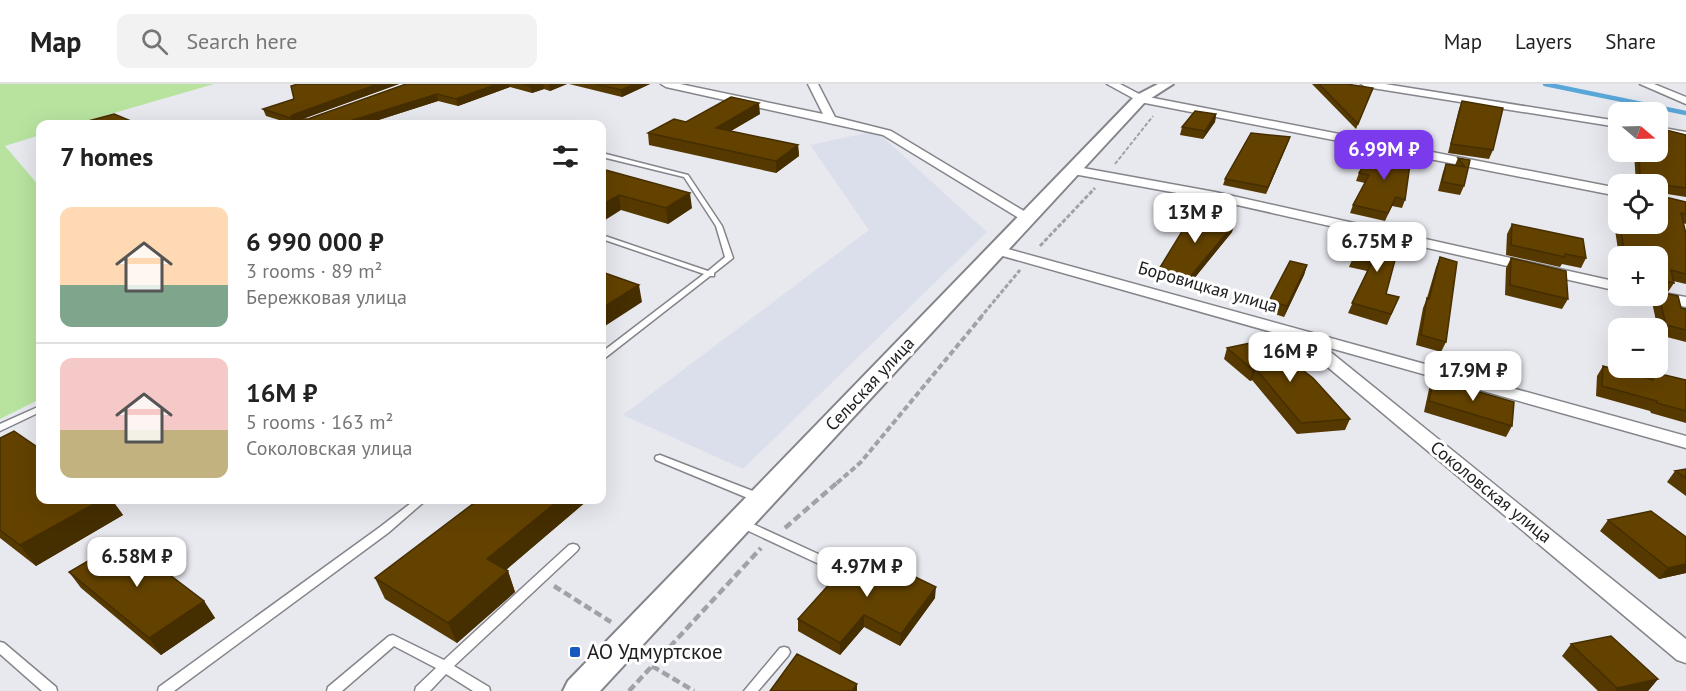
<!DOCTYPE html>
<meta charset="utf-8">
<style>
body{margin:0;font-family:"PT Sans",sans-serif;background:#f2f2f2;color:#222;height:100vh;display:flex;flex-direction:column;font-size:22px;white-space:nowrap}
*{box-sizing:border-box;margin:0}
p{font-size:20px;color:#767676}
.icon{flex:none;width:33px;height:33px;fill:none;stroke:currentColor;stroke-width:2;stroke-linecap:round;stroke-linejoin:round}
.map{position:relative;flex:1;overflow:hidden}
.side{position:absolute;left:36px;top:36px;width:570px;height:384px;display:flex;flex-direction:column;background:#fff;border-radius:12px;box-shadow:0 6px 24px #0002}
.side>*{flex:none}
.needle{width:39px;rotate:109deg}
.buttons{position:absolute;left:1608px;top:18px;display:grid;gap:12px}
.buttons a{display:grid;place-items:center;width:60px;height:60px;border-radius:12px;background:#fff;box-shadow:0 6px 24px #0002;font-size:30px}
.price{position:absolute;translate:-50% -51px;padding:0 14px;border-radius:12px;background:#fff;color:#222;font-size:20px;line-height:39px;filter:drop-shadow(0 2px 3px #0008)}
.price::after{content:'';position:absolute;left:50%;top:36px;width:18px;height:14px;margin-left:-9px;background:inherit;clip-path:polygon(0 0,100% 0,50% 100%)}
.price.selected{background:#7c3aed;color:#fff}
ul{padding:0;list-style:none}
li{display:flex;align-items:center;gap:18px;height:150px;padding:0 24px}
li+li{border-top:2px solid #e0e0e0}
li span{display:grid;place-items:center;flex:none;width:168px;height:120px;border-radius:12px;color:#555}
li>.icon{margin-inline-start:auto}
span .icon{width:72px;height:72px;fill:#fffc;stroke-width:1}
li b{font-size:26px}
h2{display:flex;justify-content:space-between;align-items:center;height:72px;padding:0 24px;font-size:26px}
header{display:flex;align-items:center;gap:36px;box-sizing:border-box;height:84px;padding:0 30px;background:#fff;border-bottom:2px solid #e0e0e0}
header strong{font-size:28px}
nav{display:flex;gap:33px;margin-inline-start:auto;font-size:21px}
.search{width:420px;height:54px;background:#f2f2f2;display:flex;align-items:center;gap:15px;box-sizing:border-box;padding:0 21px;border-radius:12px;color:#767676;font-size:22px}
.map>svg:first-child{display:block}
.built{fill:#dbdeeb}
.green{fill:#b8e39f}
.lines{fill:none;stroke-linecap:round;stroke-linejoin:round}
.stream{stroke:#59a6d9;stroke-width:4.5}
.service-casing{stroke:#84858b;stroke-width:3}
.minor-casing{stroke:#84858b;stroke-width:3}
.tertiary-casing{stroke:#84858b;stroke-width:4}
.path-far3{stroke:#a1a2a7;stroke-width:2;stroke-dasharray:4 2;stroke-linecap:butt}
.path-far2{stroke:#a1a2a7;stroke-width:3;stroke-dasharray:4.5 2;stroke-linecap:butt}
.path-far1{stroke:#a1a2a7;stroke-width:4;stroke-dasharray:6 3;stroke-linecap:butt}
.path{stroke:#a1a2a7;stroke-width:4.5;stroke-dasharray:8 4;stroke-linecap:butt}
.service{fill:#fff;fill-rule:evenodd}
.minor{fill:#fff;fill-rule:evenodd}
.tertiary{fill:#fff;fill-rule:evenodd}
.wall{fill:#553900}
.shaded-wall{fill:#452e00}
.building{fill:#634200;stroke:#452e00;stroke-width:1.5}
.poi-dot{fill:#1758c3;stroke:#fff;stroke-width:2}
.labels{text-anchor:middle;stroke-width:6;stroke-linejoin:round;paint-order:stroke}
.street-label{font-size:18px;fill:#202022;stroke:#fff}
.near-poi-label{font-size:21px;fill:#202022;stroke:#fff;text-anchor:start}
</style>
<header>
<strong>Map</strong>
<div class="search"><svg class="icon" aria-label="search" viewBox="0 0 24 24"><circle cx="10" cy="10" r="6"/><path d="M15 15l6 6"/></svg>Search here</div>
<nav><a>Map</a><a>Layers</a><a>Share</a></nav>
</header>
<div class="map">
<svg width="1686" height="607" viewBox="0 0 1686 607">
<rect width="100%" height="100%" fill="#e8e9ef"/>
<!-- built -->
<path class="built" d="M876 47 987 148 743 385 623 331 869 146 810 61Z"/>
<!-- green -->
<path class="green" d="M0 0H214L76 40H40V51L5 62 40 103V315L0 335Z"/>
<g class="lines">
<!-- stream -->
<path class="stream" d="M1545 0 1686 29"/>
<!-- service casing -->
<g class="service-casing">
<path id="service" d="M602 69 688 91 722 142 733 174 714 189V192H710L605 274 602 275V268L704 190 602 155V151L708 187 725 173 716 142 684 93 602 73Z
M40 322V328L0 347V340Z
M660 371 763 411 764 414 763 417H755L656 376 655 374 656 372Z
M415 416H426L388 449 174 607H158L159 603 380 443Z
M742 435 827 474 829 477 827 480 823 481 819 480 738 442 737 439 738 436Z
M573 460 577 461 579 464 577 467 454 582 489 603 490 607H473L446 590 430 607H415L416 603 436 584 394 562 342 607H327L328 603 389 552 393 551 444 576 569 461Z
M0 558 4 559 56 603 57 607H42L0 570Z
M784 563 788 564 790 568 788 572 758 607H744L780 564Z"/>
</g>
<!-- minor casing -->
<g class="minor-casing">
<path id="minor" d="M661 0H680L823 30 808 0H818L835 33 891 47 1034 133 1032 136H1022L883 51 666 3Z
M1107 0H1120L1143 12 1618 104V112L1140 18Z
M1361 0H1385L1618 37V43L1366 3Z
M1640 0H1654L1686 13V20Z
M1658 43 1686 48V54L1658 49Z
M1072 82 1215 108 1618 198V207L1215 116 1068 89 1066 86 1068 83Z
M997 162 1686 352V364L1323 262 1686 555V579L1677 576 1293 254 992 169 990 166Z
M1658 208 1686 213V223L1650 215 1649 212H1658Z"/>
</g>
<!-- tertiary casing -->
<g class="tertiary-casing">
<path id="tertiary" d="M1158 0H1173L1145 18 600 607H563L568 597 1135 12Z"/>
</g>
<!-- path-far3 -->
<path class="path-far3" d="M1115 80 1153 32"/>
<!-- path-far2 -->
<path class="path-far2" d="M1040 162 1095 104
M980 234 1020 186"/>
<!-- path-far1 -->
<path class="path-far1" d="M837 399 861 378 982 232"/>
<!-- path -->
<path class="path" d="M785 444 839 397
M554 502 611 538
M652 582 694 607
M629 607 761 464"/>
<!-- service -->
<use href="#service" class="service"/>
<!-- minor -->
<use href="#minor" class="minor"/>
<!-- tertiary -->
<use href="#tertiary" class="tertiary"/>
</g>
<!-- wall -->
<path class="wall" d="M298 0H399L303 35H308L406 0H567L550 7 544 5 532 9 510 3 458 22 438 17 366 40H296L295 38 293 40H292L266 32 263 25 294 15Z
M569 0H650L622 13Z
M1312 0H1346L1373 4 1356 45Z
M1462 17 1493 66 1489 75 1448 69 1459 25Z
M760 30 731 47 798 61 799 72 776 89 649 61 648 49 686 38Z
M1216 30 1215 38 1203 55 1180 51 1182 43Z
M1686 51V113L1661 109V112L1686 118V140L1683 139 1686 150V200L1673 197 1674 199 1668 208 1658 206V207V172H1619L1613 133 1618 125V140H1658V100H1636L1634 68H1658Z
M1290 53 1266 110 1223 101 1225 95Z
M1373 65 1405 116 1402 124 1392 122 1385 137 1350 129 1353 121 1365 99 1356 97 1359 89Z
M1458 74 1470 76 1464 102 1460 111 1438 107 1443 88 1446 80 1455 81Z
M602 85 692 124 668 140 621 126Z
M1512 140 1586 174 1581 184 1562 180 1560 183 1506 171 1507 150Z
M1232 148 1188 202 1157 194 1159 185Z
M1364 148 1386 210 1399 213 1387 241 1348 229 1367 187 1349 183Z
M1440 173 1446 258 1441 268 1416 261 1423 224 1427 214 1436 183Z
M1511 174 1568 215 1562 225 1505 211 1506 184Z
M1307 181 1304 191 1284 233 1265 227 1269 217Z
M1658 208 1681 224 1686 225V258L1659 251 1652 218 1656 212H1658Z
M1227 264 1350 335 1345 346 1297 350 1252 296 1250 297 1224 275Z
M1603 282 1647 295 1652 288 1686 296V339L1651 329 1650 327 1596 312 1597 292Z
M1434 295 1512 342 1506 353 1424 328 1429 305Z
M0 354 40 416H112L123 431 36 482 0 454Z
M1686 385V412L1667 398 1675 387Z
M478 416H588L506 486 508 487 515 508 457 559 385 515 375 494Z
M1608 436 1686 453V489L1659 495 1600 447Z
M69 488 204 517 215 534 161 571 81 504Z
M935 514 900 562 864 543 840 571 798 547V535Z
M1571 560 1658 595 1648 607H1598L1562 572Z"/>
<!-- shaded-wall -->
<path class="shaded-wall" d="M378 0H399L299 36 294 35 295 38 293 40 290 34 292 31Z
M497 0H509L510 3 458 22 456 15Z
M536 0H543L544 5 532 9 530 2Z
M549 0H567L550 7Z
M634 0H650L622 13 621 6Z
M437 10 438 17 366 40H340Z
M759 19 760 30 717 55 716 44Z
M1216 30 1215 38 1203 55 1205 47Z
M1290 53 1288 59 1266 110 1268 103Z
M798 61 799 72 776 89V77Z
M690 109 692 124 668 140 666 124Z
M619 111 621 126 602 138V121Z
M1235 139 1232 148 1188 202 1190 193Z
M1307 181 1304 191 1284 233 1287 222Z
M639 201 642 218 602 244V224Z
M1256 285 1252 296 1250 297 1253 286Z
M101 416H112L123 431 36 482 20 461Z
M559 416H588L494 496 487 475Z
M1686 480V489L1659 495 1668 484Z
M508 487 515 508 457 559 448 539Z
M936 503 935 514 900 562 901 550Z
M204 517 215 534 161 571 149 554Z
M864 531V543L840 571V559Z
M1658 595 1648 607H1615L1617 604Z
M857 600V607H852Z"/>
<!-- building -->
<path class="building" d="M298 0H378L292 31 290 34 263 25 294 15 291 2Z
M406 0H497L456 15 437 10 340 40H312L294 35H308Z
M523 0H536L530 2Z
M596 0H634L621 6Z
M1319 0H1346L1373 4 1358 40Z
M731 13 759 19 716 44 798 61 776 77 648 49 674 35 686 38Z
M1462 17 1503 24 1493 66 1451 60Z
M1195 27 1216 30 1205 47 1182 43Z
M114 30 138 40H77Z
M1658 44 1686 51V104L1663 101 1660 103 1661 112 1686 118V130L1681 129 1686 150V190L1671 186 1674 199 1664 197 1661 201H1658V172H1625L1620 140H1658V100H1654L1655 97 1640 94 1639 68H1658Z
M1251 49 1290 53 1268 103 1225 95Z
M1373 65 1411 73 1405 116 1396 113 1388 129 1353 121 1369 91 1359 89Z
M1458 74 1470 76 1464 102 1442 98 1446 80 1465 83Z
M602 85 690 109 666 124 619 111 602 121Z
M1197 129 1235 139 1190 193 1159 185 1186 141Z
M1512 140 1583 155 1586 174 1565 170V173L1511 161Z
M1364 148 1399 161 1386 210 1399 213 1391 230 1352 219 1372 178 1353 173Z
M1440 173 1457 178 1446 258 1421 251 1427 214 1429 215Z
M1511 174 1566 187 1568 215 1510 201Z
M1290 177 1307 181 1287 222 1269 217Z
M602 188 639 201 602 224Z
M1658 208 1678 212 1681 224 1686 225V246L1666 241Z
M1264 256 1313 294 1350 335 1301 339 1256 285 1253 286 1227 264Z
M1603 282 1653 296 1652 288 1686 296V327L1657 319V317L1602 302Z
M1434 295 1514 318 1512 342 1429 317Z
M14 347 40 365V416H101L20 461 0 446V354Z
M1686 385V394L1675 387Z
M478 416H559L487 475 508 487 448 539 375 494Z
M1651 427 1686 453V480L1668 484 1608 436Z
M124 456 204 517 149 554 69 488Z
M860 466 936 503 901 550 864 531 840 559 798 535Z
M1611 552 1658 595 1617 604 1571 560Z
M797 570 857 600 852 607H770Z"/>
<!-- markers -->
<rect class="poi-dot" x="569" y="562" width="12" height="12" rx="3"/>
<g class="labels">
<!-- street labels -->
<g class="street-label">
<text transform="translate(1208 203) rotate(16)" y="6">Боровицкая улица</text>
<text transform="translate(870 300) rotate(-47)" y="6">Сельская улица</text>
<text transform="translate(1491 408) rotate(39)" y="6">Соколовская улица</text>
</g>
<!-- near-poi labels -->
<g class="near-poi-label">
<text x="587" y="575">АО Удмуртское</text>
</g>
</g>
</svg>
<div class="buttons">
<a><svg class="needle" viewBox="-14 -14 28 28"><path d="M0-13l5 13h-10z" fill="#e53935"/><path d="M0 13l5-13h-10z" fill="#767676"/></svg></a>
<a><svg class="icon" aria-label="locate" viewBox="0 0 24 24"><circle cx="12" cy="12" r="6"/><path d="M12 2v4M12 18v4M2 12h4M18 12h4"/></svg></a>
<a>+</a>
<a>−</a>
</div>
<b class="price selected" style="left:1384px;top:97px">6.99M ₽</b>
<b class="price" style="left:1195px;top:160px">13M ₽</b>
<b class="price" style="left:1377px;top:189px">6.75M ₽</b>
<b class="price" style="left:1290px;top:299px">16M ₽</b>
<b class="price" style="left:1473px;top:318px">17.9M ₽</b>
<b class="price" style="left:137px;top:504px">6.58M ₽</b>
<b class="price" style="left:867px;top:514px">4.97M ₽</b>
<section class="side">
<h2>7 homes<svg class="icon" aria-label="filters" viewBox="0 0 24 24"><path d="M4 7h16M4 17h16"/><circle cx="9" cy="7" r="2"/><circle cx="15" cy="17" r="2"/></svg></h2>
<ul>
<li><span style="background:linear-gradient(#ffd9b3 65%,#7fa58c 0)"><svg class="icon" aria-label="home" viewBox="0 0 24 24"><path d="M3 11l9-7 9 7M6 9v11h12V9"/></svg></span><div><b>6 990 000 ₽</b><p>3 rooms · 89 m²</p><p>Бережковая улица</p></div></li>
<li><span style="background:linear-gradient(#f6c9c9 60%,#c2b280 0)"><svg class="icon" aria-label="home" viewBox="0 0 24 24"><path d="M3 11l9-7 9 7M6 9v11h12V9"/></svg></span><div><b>16M ₽</b><p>5 rooms · 163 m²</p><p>Соколовская улица</p></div></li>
</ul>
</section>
</div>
